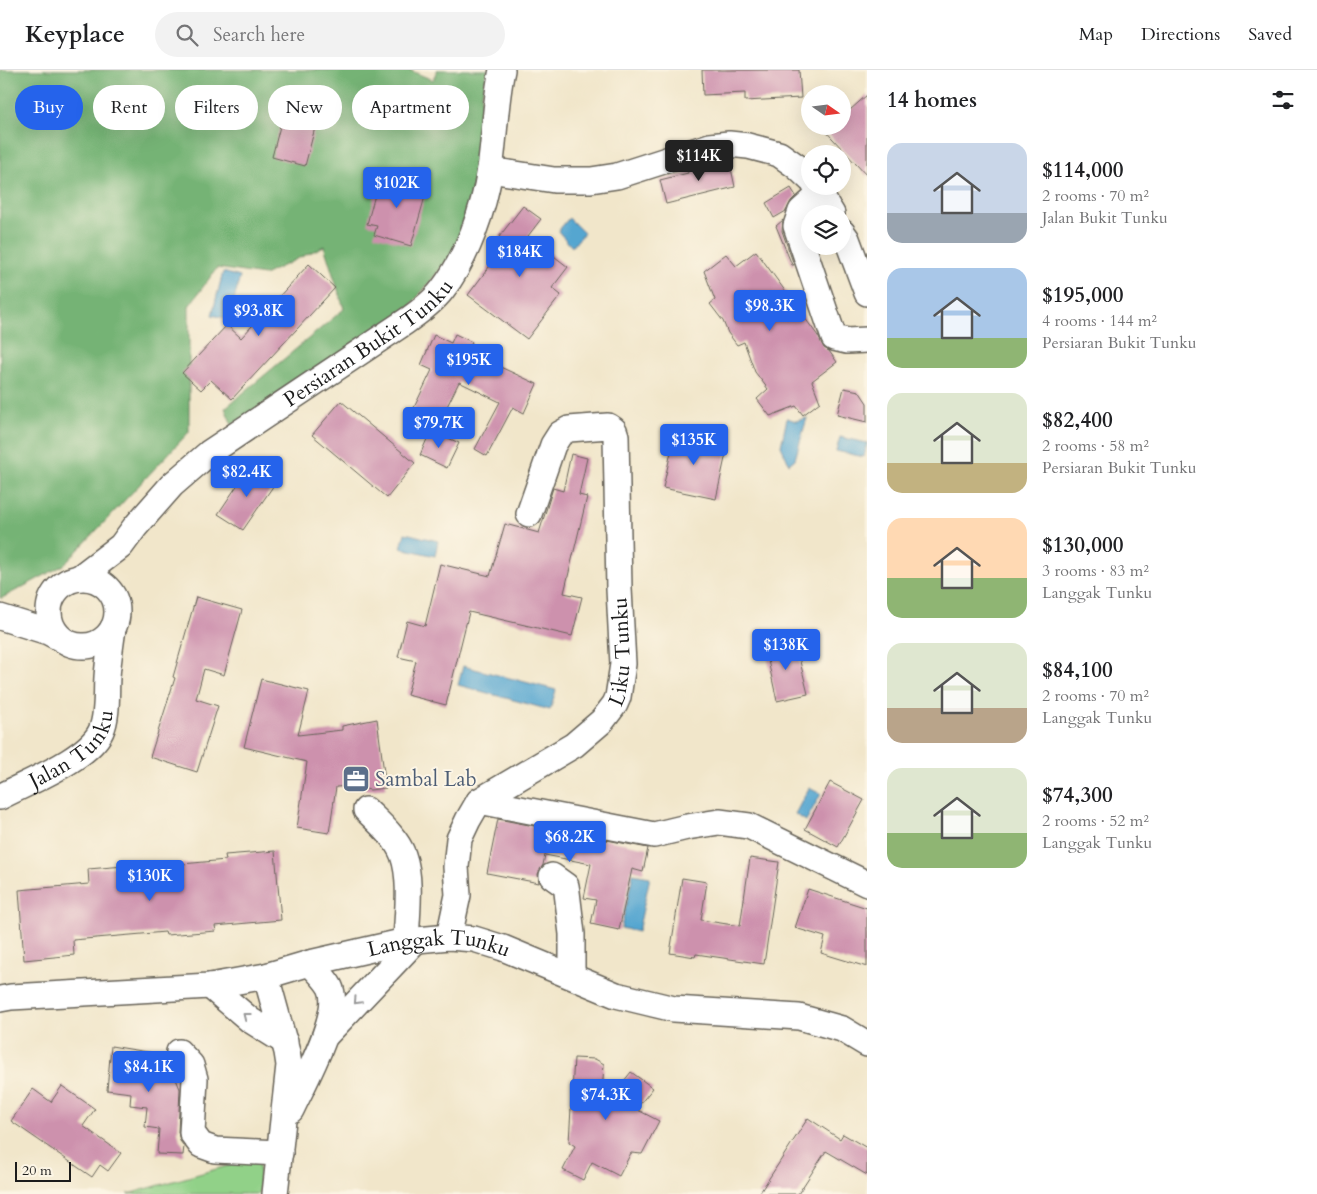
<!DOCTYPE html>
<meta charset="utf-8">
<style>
body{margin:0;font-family:Cardo,serif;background:#f2f2f2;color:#202124;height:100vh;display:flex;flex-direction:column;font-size:19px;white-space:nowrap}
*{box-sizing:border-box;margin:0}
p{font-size:16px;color:#757577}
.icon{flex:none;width:28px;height:28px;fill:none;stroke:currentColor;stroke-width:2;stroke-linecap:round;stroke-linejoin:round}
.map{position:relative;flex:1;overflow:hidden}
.details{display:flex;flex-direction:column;background:#fff;width:450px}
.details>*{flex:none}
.banner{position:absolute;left:15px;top:15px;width:475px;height:45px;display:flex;gap:10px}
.needle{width:32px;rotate:104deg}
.buttons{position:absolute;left:801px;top:15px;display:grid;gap:10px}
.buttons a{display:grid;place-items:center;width:50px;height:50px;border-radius:50%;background:#fff;box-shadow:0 5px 20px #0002;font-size:25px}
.scale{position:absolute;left:15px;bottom:12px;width:56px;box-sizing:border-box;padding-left:5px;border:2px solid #1c1c1c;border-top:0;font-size:14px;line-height:18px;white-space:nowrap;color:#1c1c1c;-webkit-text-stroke:4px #fcf5e5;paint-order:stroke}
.price{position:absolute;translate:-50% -42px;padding:0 11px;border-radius:5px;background:#2563eb;color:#fff;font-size:16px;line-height:32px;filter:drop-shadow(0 1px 2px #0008)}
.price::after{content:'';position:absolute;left:50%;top:30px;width:15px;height:11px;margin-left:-8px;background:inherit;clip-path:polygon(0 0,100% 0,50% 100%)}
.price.on{background:#222;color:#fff}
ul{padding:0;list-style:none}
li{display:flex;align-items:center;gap:15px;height:125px;padding:0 20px}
li span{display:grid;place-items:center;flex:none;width:140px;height:100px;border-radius:15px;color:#555}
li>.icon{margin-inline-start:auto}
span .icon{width:60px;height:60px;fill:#fffc;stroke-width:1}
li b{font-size:21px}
h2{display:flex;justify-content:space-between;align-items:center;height:60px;padding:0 20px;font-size:21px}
.chip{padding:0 18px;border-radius:22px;background:#fff;box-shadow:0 5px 20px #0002;font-size:18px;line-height:45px}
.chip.on{background:#2563eb;color:#fff}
header{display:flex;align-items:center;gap:30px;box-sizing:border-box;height:70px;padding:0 25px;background:#fff;border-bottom:1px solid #e0e0e0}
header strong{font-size:24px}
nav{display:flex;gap:28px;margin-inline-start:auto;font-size:18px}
.search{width:350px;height:45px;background:#f2f2f2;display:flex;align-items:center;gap:12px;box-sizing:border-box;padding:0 18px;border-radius:28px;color:#757577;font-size:19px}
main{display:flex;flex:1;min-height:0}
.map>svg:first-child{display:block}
.green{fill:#91d188;stroke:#567652}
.forest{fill:#74b374;stroke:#486848}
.water{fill:#55a6d0;stroke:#386176}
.building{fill:#cd91ad}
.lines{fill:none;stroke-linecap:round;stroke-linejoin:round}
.minor-casing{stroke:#676359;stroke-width:28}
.minor{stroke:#fff;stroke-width:25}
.oneway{stroke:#999}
.labels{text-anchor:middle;stroke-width:4;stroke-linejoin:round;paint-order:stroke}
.street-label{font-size:21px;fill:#1c1c1c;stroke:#fcf5e5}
.service-label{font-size:21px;fill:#4e5e75;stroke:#fcf5e5;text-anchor:start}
</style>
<header>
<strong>Keyplace</strong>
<div class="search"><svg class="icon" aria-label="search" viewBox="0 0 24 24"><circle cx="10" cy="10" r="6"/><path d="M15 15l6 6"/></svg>Search here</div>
<nav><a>Map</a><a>Directions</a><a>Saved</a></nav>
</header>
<main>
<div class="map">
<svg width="867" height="1124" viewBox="0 0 867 1124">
<rect width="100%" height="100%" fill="#fcf5e5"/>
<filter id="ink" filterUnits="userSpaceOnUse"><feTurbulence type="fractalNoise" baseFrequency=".02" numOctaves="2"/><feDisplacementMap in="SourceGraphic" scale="10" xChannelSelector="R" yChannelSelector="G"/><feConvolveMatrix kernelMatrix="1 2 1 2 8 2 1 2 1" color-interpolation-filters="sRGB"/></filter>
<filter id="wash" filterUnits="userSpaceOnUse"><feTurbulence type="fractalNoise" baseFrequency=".0096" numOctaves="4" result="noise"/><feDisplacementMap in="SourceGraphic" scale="20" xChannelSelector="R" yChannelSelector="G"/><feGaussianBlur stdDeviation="1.12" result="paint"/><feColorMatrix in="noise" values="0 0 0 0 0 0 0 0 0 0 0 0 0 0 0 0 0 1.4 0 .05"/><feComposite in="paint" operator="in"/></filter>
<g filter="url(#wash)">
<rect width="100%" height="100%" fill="#f1e6ca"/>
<!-- green -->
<path class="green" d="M259 1087V1124H128Z"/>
<!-- forest -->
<path class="forest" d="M0 0H409L433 10 437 0H488L482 24 476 116 453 183 408 239 232 355 225 338 344 239 324 176 264 205 217 198 189 236V362L64 495 2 528H0Z"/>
<!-- water -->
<path class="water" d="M569 148 584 163 572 177 558 161Z
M223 202 240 207 229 249 212 245Z
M787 348 796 351 807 348 795 389 789 394 781 376Z
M840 367 867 373 864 387 836 381Z
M405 463 438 471 435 486 401 478Z
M463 596 556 620 550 640 458 615Z
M809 718 821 724 806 751 795 744Z
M633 804 650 807 638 862 621 858Z"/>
<g id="blocks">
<!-- building -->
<path class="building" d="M702 0H799L801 28 745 31V23L703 25Z
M867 25V106L821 56H842V47Z
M286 33 319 42 305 96 272 87Z
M729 89 735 117 666 134 660 110 688 103 687 98 708 92V94Z
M381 103 428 116 411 176 374 165 377 156 367 154Z
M791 118 796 126 791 131 786 141 774 148 766 133Z
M523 136 541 149 528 166 568 197 552 218 561 225 527 269 468 225 507 173 499 167Z
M783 150 782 161 794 195H792L776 156Z
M756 181 818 266 824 278 829 281 837 292 812 311 820 332 803 345 796 336 770 346 757 329 768 319 755 302 744 272 737 275 728 263 723 251 710 234 715 230 704 201 726 184 736 196Z
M309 194 335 218 232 329 211 310 201 320 182 303 227 255 241 268Z
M455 264 472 272 468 282 537 314 524 343 513 337 487 386 475 379 500 332 459 312 436 359 410 346 432 300 421 295 434 265 451 273Z
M844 318 859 321 867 333V352L837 345Z
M341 331 415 393 387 428 312 365Z
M676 359 698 364 696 372 727 379 716 429 663 418Z
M431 360 459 373 447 398 420 385Z
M571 384 587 388 579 425 587 427 564 523 582 527 572 566 469 542 446 635 407 625 416 591 398 587 407 551 425 556 440 494 490 506 505 454 539 463 553 418 563 421Z
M251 395 276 412 243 460 218 444Z
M196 527 242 540 224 605 204 599 196 629 218 636 197 702 150 687 175 608 173 607Z
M795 571 808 624 777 631 765 577Z
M261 609 309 621 298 665 342 660V656L377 649 386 718 370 720 349 716 336 717 329 763 297 758 307 692 244 677Z
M830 712 864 730 838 777 805 759Z
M498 749 648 778 643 802 632 799 619 860 591 854 596 830 584 828 591 794 545 785 543 795 538 804 539 813 487 803Z
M275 781 281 850 215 856 216 861 166 865 165 862 73 870 74 885 24 890 19 820 89 814 88 799 137 795 138 798 226 790 225 785Z
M750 788 779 792 764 894 696 884 695 887 670 883 682 808 707 812 701 850 740 856Z
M808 819 867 838V897L821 883 825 867 795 858Z
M111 976 154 983 174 1004 180 1019 178 1062 180 1071 184 1076 183 1085 157 1084 159 1059 145 1057 147 1037 130 1035 131 1023 107 1020Z
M574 988 595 989 604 994 601 1040 631 1002 653 1018 636 1039 659 1051 642 1084 631 1083 619 1106 592 1092 583 1110 563 1100 575 1076 569 1072Z
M62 1016 95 1039 83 1056 121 1083 108 1101 100 1095 92 1107 11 1051 33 1019 51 1032Z
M808 1048 840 1069 843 1064 867 1078V1105L826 1081 798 1124H759Z"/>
</g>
</g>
<g filter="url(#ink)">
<use href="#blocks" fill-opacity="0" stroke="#676359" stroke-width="1"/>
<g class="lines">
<!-- minor casing -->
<g class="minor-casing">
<g id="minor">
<path d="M490 100 554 110H591L617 106 710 76 729 74 748 76 779 84 796 96 810 109"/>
<path d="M815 116 832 144"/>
<path d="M820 124 801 141 796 156 834 268 847 271 867 270"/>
<path d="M842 162 847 169 867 223"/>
<path id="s1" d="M79 508 121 476 135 457 172 415 209 383 405 252C418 243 432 233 442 220 467 188 484 139 490 99 495 66 495 32 502 0"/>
<circle cx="83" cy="542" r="34"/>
<path d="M0 547 48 562 63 570"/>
<path id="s2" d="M0 727C28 712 88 689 101 661 108 646 106 623 107 607 108 591 111 574 113 558"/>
<path d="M479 731 654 765 687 757 719 752 749 756 867 814"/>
<path d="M366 740C379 753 396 767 403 785 412 810 407 845 406 871"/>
<path d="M552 806 566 816 567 822 572 864V906"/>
<path id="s3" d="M449 867 458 825 456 797 459 769 468 750 479 731 574 675 602 651 615 634 618 627 623 594 619 519 616 366 614 360 608 356 569 359 560 364 553 375 529 444"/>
<path d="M266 906 287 982 289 995 275 1124"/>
<path d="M210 916 250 950 285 972"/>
<path id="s4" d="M0 929 11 927 210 916 266 906 310 893 406 871 449 867 474 869 503 878 616 925 674 939 799 947 842 959 867 974"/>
<path d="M327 964 416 870"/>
<path d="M179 982 191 995 195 1009 192 1063 201 1075 215 1080 280 1083"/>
<path d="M291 1040C303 1014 343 943 330 917 325 908 316 900 310 893"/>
</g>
</g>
<!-- minor -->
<use href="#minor" class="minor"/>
</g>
<!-- one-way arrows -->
<defs><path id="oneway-chevron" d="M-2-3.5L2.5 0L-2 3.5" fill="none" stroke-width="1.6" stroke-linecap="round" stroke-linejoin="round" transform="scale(1.25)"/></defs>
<g class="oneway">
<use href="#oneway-chevron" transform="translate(357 931) rotate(133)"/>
<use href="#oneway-chevron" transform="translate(246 946) rotate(-142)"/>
</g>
</g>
<!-- icons -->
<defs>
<g id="office-square" transform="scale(1.4375)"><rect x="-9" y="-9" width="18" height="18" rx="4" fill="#5c6f8a" stroke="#fcf5e5"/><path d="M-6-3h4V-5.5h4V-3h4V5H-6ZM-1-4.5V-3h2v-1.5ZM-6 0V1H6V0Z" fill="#fff"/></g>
</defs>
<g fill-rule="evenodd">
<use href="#office-square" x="356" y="709"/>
</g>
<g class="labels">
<!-- street labels -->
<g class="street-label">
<text dy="7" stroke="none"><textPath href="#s1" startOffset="375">Persiaran Bukit Tunku</textPath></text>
<text dy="7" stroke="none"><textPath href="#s3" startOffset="364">Liku Tunku</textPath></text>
<text dy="7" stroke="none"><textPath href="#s2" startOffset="89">Jalan Tunku</textPath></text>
<text dy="7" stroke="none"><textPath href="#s4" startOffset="445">Langgak Tunku</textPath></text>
</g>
<!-- service labels -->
<g class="service-label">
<text x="375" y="716">Sambal Lab</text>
</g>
</g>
</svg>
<div class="buttons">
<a><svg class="needle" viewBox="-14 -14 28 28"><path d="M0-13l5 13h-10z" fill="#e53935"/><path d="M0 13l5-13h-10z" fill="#757577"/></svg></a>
<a><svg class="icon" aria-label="locate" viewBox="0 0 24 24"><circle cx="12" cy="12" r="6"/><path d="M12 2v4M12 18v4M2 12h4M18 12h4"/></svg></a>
<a><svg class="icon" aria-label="layers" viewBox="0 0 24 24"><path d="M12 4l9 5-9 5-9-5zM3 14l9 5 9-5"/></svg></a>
</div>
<div class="scale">20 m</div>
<b class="price on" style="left:699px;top:112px">$114K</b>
<b class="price" style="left:397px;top:139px">$102K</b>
<b class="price" style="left:520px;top:208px">$184K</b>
<b class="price" style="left:770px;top:262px">$98.3K</b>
<b class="price" style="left:259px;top:267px">$93.8K</b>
<b class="price" style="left:469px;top:316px">$195K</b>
<b class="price" style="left:439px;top:379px">$79.7K</b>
<b class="price" style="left:694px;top:396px">$135K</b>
<b class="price" style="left:247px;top:428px">$82.4K</b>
<b class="price" style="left:786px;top:601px">$138K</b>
<b class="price" style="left:570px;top:793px">$68.2K</b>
<b class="price" style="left:150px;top:832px">$130K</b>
<b class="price" style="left:149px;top:1023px">$84.1K</b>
<b class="price" style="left:606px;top:1051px">$74.3K</b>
<div class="banner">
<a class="chip on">Buy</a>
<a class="chip">Rent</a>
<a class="chip">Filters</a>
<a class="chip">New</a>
<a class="chip">Apartment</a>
</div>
</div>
<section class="details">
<h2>14 homes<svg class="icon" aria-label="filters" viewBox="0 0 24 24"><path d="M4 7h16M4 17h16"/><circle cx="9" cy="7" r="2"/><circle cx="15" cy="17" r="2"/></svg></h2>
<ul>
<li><span style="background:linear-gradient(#c9d6e8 70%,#9aa5b1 0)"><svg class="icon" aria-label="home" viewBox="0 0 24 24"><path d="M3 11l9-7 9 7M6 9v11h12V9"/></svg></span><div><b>$114,000</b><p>2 rooms · 70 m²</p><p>Jalan Bukit Tunku</p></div></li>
<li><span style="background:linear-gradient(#a9c7e8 70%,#8fb573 0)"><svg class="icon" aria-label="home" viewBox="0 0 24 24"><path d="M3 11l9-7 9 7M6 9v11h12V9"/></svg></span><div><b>$195,000</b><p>4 rooms · 144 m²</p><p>Persiaran Bukit Tunku</p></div></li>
<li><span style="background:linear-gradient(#dfe7d0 70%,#c2b280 0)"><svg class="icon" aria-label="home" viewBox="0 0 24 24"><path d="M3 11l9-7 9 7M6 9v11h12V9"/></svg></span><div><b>$82,400</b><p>2 rooms · 58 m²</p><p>Persiaran Bukit Tunku</p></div></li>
<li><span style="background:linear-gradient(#ffd9b3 60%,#8fb573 0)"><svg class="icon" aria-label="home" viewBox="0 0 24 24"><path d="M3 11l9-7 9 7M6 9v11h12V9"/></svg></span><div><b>$130,000</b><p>3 rooms · 83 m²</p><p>Langgak Tunku</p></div></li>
<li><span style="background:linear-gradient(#dfe7d0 65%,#b9a48a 0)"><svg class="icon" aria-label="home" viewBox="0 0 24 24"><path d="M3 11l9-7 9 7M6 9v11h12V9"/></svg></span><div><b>$84,100</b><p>2 rooms · 70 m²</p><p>Langgak Tunku</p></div></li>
<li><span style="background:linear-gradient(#dfe7d0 65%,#8fb573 0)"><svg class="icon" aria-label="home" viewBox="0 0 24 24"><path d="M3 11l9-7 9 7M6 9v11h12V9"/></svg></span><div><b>$74,300</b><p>2 rooms · 52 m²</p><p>Langgak Tunku</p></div></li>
</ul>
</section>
</main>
